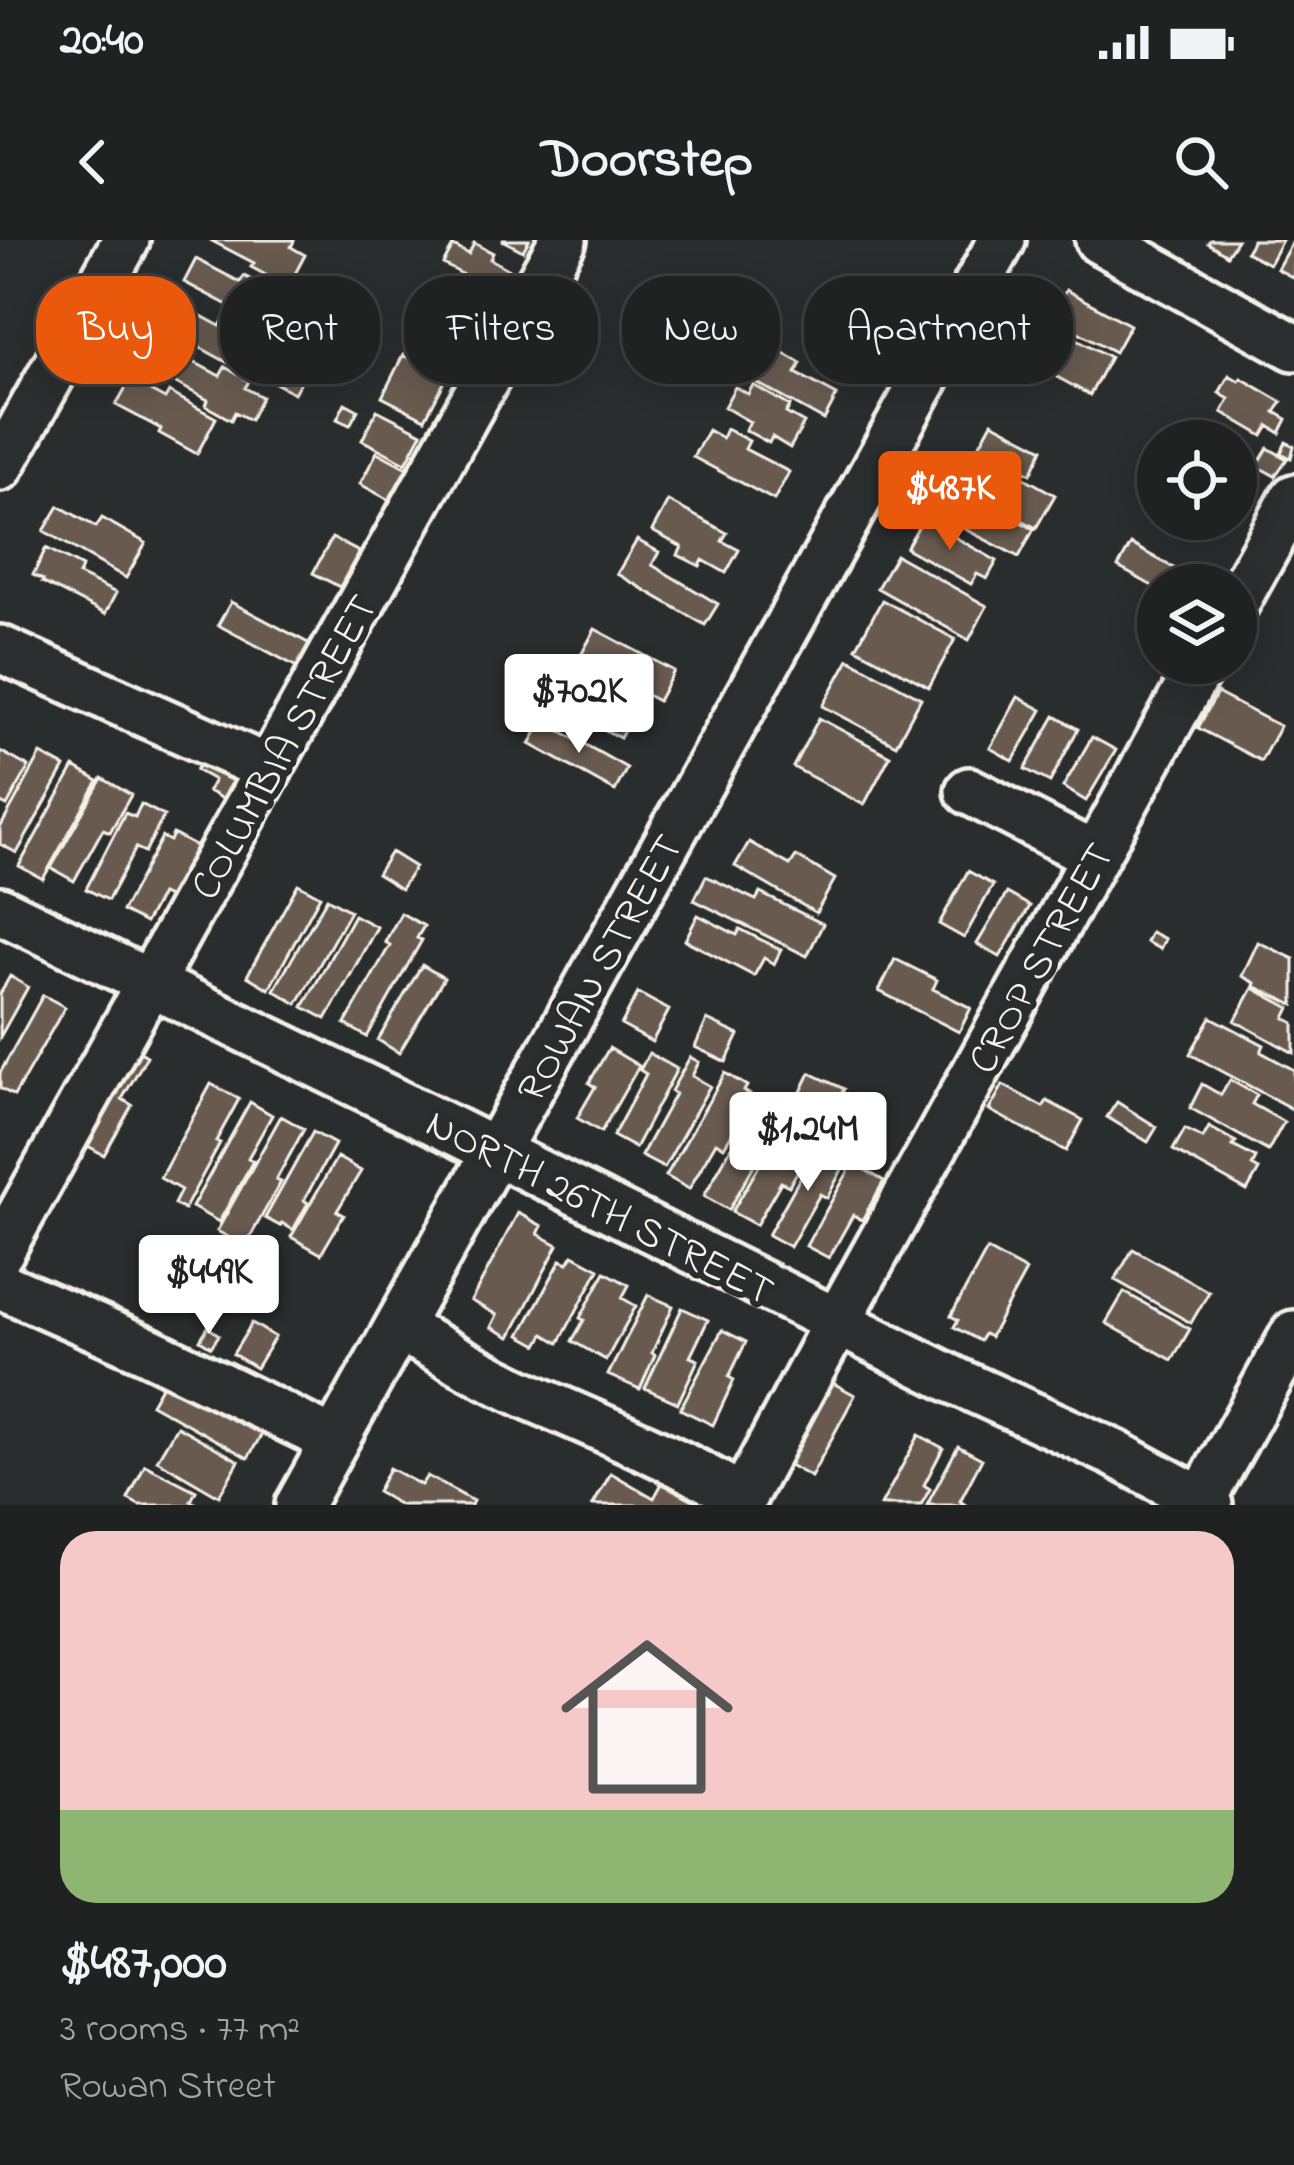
<!DOCTYPE html>
<meta charset="utf-8">
<style>
body{margin:0;font-family:"Indie Flower",sans-serif;background:#2d2f2f;color:#f1f3f6;height:100vh;display:flex;flex-direction:column;font-size:45px;white-space:nowrap}
*{box-sizing:border-box;margin:0}
p{font-size:39px;color:#a2a4a5}
.icon{flex:none;width:66px;height:66px;fill:none;stroke:currentColor;stroke-width:2;stroke-linecap:round;stroke-linejoin:round}
.map{position:relative;height:1265px;overflow:hidden}
.sheet{display:flex;flex-direction:column;background:#202222;flex:1}
.sheet>*{flex:none}
.guide{position:absolute;left:36px;top:36px;width:1224px;height:108px;display:flex;gap:24px}
.controls{position:absolute;left:1137px;top:180px;display:grid;gap:24px}
.controls a{display:grid;place-items:center;width:120px;height:120px;border-radius:50%;background:#202222;box-shadow:0 6px 30px #0003,0 0 0 3px #3d3f40;font-size:60px}
.price{position:absolute;translate:-50% -102px;padding:0 27px;border-radius:12px;background:#fff;color:#222;font-size:39px;line-height:78px;filter:drop-shadow(0 3px 6px #0008)}
.price::after{content:'';position:absolute;left:50%;top:72px;width:36px;height:27px;margin-left:-18px;background:inherit;clip-path:polygon(0 0,100% 0,50% 100%)}
.price.active{background:#ea580c;color:#fff}
ul{padding:0;list-style:none}
li{display:grid;align-content:center;gap:24px;height:636px;padding:0 60px}
li+li{border-top:3px solid #3d3f40}
li span{display:grid;place-items:center;height:372px;border-radius:36px;color:#555}
li>.icon{margin-inline-start:auto}
span .icon{width:216px;height:216px;fill:#fffc;stroke-width:1}
li b{font-size:51px}
.pill{padding:0 42px;border-radius:48px;background:#202222;box-shadow:0 6px 30px #0003,0 0 0 3px #3d3f40;font-size:42px;line-height:108px}
.pill.active{background:#ea580c;color:#fff}
.status{display:flex;justify-content:space-between;align-items:center;height:84px;padding:0 60px;background:#202222;direction:ltr}
.status svg{height:33px;fill:currentColor}
header{display:flex;justify-content:space-between;align-items:center;height:156px;padding:0 60px;background:#202222;font-size:54px;font-weight:800}
.map>svg:first-child{display:block}
.building{fill:#685a4f;stroke:#f4f1e8;stroke-width:3}
.lines{fill:none;stroke-linecap:round;stroke-linejoin:round}
.minor-casing{stroke:#f4f1e8;stroke-width:54}
.minor{stroke:#2a2d2e;stroke-width:45}
.labels{text-anchor:middle;stroke-width:12;stroke-linejoin:round;paint-order:stroke}
.street-label{font-size:42px;fill:#f4f1e8;stroke:#2a2d2e}
</style>
<div class="status"><b>20:40</b><svg viewBox="0 0 49 12"><path d="M0 12V9h3v3zM5 12V6h3v6zM10 12V3h3v9zM15 12V0h3v12zM26 1h20v11H26zM47 4h2v5h-2z"/></svg></div>
<header><svg class="icon" aria-label="back" viewBox="0 0 24 24"><path d="M15 5l-7 7 7 7"/></svg>Doorstep<svg class="icon" aria-label="search" viewBox="0 0 24 24"><circle cx="10" cy="10" r="6"/><path d="M15 15l6 6"/></svg></header>
<div class="map">
<svg width="1294" height="1265" viewBox="0 0 1294 1265">
<rect width="100%" height="100%" fill="#2a2d2e"/>
<filter id="ink" filterUnits="userSpaceOnUse"><feTurbulence type="fractalNoise" baseFrequency=".00833" numOctaves="2"/><feDisplacementMap in="SourceGraphic" scale="24" xChannelSelector="R" yChannelSelector="G"/><feConvolveMatrix kernelMatrix="1 2 1 2 8 2 1 2 1" color-interpolation-filters="sRGB"/></filter>
<g filter="url(#ink)">
<!-- building -->
<path class="building" d="M210 0H292L294 1 291 7 305 15 288 47 251 27 254 23Z
M502 0H529L523 11Z
M1210 0H1237L1227 15 1208 3Z
M1253 0H1282L1269 24 1246 12Z
M1293 0H1294V38L1277 29Z
M474 3 493 13 490 19 510 30 498 53 443 24 453 6 469 14Z
M196 19 240 42 244 36 291 61 275 90 184 42Z
M469 42 513 66 490 107 460 90 476 62 462 55Z
M1066 50 1130 85 1115 112 1051 77Z
M172 60 220 86 225 77 246 90 249 84 313 120 294 153 266 138 263 142 159 85Z
M460 92 487 108 464 148 437 132Z
M1068 94 1110 117 1090 155 1024 119 1037 96 1060 108Z
M151 99 220 136 225 127 249 141 245 148 262 157 250 180 235 172 231 180 206 166 208 160 138 123Z
M775 108 801 123 796 133 837 155 824 180 757 143Z
M403 115 446 139 425 179 382 157Z
M1229 135 1239 141 1241 138 1282 162 1275 172 1287 179 1280 193 1269 186 1263 196 1222 172 1229 159 1219 153Z
M130 140 165 159 169 152 216 178 197 214 159 193 161 189 116 165Z
M753 145 790 166 786 173 804 183 790 208 772 197 769 203 745 190 750 182 724 167 735 147 748 154Z
M345 163 358 170 350 185 337 179Z
M377 170 422 193 406 223 362 200Z
M992 182 1043 209 1031 234 979 206Z
M726 189 749 201 745 209 789 232 774 260 693 217 708 190 722 198Z
M1286 202 1294 206 1291 218 1281 213Z
M1268 208 1287 219 1275 236 1257 226Z
M377 212 407 228 389 260 360 244Z
M963 215 1007 241 1012 231 1055 255 1036 288 950 239Z
M947 244 1034 289 1019 317 932 272Z
M668 261 727 293 722 301 739 310 726 333 703 320 700 326 678 315 682 307 652 291Z
M59 266 96 287 102 278 146 303 126 338 44 291Z
M923 279 997 321 987 339 977 334 971 344 906 308Z
M332 298 359 312 340 347 313 333Z
M637 300 659 312 652 325 718 364 705 385 617 334Z
M1131 304 1204 345H1158V349L1118 327Z
M46 308 82 327 79 335 116 353 105 374 42 342 43 340 33 335Z
M896 315 987 366 969 400 877 348Z
M882 360 955 399 929 447 856 408Z
M231 362 312 405 299 428 218 385Z
M595 389 674 431 658 461 579 419Z
M556 418 573 427 569 435 635 471 620 498 537 453Z
M849 419 921 458 896 505 823 466Z
M1217 453 1280 486 1261 521 1198 488Z
M1018 457 1042 470 1013 521 990 508Z
M1055 476 1078 489 1050 542 1025 529Z
M819 478 890 516 864 565 793 527Z
M543 481 627 528 615 551 530 504Z
M1092 497 1116 510 1086 561 1063 547Z
M0 511 29 527 7 566 1 563 0 565Z
M41 514 65 527 17 613 0 604V588Z
M206 514 247 536 232 564 208 551 214 540 196 530Z
M74 527 98 541 43 639 19 626Z
M102 538 131 555 110 592 103 589 74 641 51 628Z
M141 564 164 576 145 612 136 608 108 660 86 649 125 573 135 577Z
M173 594 199 608 172 659 161 654 145 683 122 671 162 597 170 601Z
M749 602 790 625 796 616 835 639 816 673 735 626Z
M391 612 415 627 401 649 377 634Z
M968 631 993 645 964 698 939 684Z
M706 636 756 660 760 653 823 684 807 716 694 660Z
M298 644 320 656 269 749 247 736Z
M1007 653 1030 666 1000 717 977 704Z
M327 658 350 671 297 764 274 750Z
M401 673 424 686 417 698 422 700 367 797 345 784 390 705 385 702Z
M354 675 377 687 326 779 303 767Z
M698 675 737 695 740 689 781 710 774 724 764 718 754 736 685 700Z
M1151 692 1165 699 1160 709 1146 702Z
M1258 702 1294 719V765L1254 746 1255 743 1242 736Z
M895 719 937 740 933 749 971 768 959 792 879 751Z
M422 725 444 738 399 813 378 800Z
M10 736 28 747 0 797V754Z
M1253 748 1290 768 1285 778 1294 783V813L1235 781Z
M638 753 669 770 652 802 621 785Z
M43 755 65 767 14 856 0 848V833Z
M1211 777 1264 805 1261 812 1294 830V870L1190 814Z
M707 780 739 795 726 822 695 807Z
M123 802 147 816 122 859 132 865 104 915 70 896Z
M609 808 639 826 601 892 577 878 595 847 589 843Z
M649 813 677 829 635 908 613 896 646 834 640 830Z
M690 817 699 822 692 836 710 846 664 928 641 916 675 854 671 851Z
M725 833 747 846 744 851 754 857 724 907 716 902 689 949 666 936Z
M810 833 844 849 832 873 798 858Z
M1230 840 1257 855 1252 864 1284 882 1268 911 1190 868 1202 844 1221 855Z
M211 844 239 859 216 901 220 903 184 970 174 964 181 950 160 938Z
M1003 845 1043 867 1047 861 1083 880 1066 911 989 870Z
M250 862 272 875 248 918 253 921 219 982 192 967Z
M1117 862 1157 887 1148 902 1107 877Z
M756 863 781 877 729 970 704 956Z
M281 876 304 889 276 940 281 942 245 1006 217 991Z
M786 880 817 898 789 946 781 942 756 985 732 972Z
M1209 887 1236 902 1233 906 1256 918 1252 926 1259 930 1247 951 1173 910 1185 889 1203 898Z
M313 892 335 904 304 960 308 963 293 990 282 983 280 986 265 978Z
M819 904 847 920 827 958 820 954 790 1007 768 995Z
M337 917 361 931 337 971 344 975 321 1014 291 997Z
M853 923 884 941 862 980 853 975 829 1018 806 1006Z
M518 973 542 986 538 994 558 1005 510 1097 491 1087 497 1075 471 1061Z
M1133 1009 1209 1052 1191 1083 1115 1040Z
M987 1010 1026 1031 990 1097 984 1094 980 1101 954 1087 958 1080 951 1076Z
M573 1015 599 1029 559 1103 544 1094 538 1105 520 1095 561 1020 568 1023Z
M605 1032 629 1045 622 1058 636 1066 606 1120 572 1101 584 1080 580 1078Z
M1124 1052 1190 1089 1172 1120 1106 1083Z
M648 1055 673 1066 652 1113 655 1115 640 1149 608 1135Z
M682 1068 708 1080 690 1117 698 1120 678 1163 645 1148Z
M252 1083 275 1097 256 1128 233 1114Z
M208 1087 219 1095 211 1107 200 1100Z
M722 1090 746 1102 729 1137 734 1140 713 1185 680 1169Z
M166 1138 263 1192 248 1218 151 1164Z
M833 1143 855 1155 811 1237 789 1225Z
M177 1186 239 1221 219 1256 157 1220Z
M919 1195 943 1208 924 1245 930 1249 921 1265H881Z
M958 1206 982 1219 960 1261 966 1265H927Z
M145 1225 196 1251 191 1261 199 1265H139L128 1259Z
M389 1228 421 1245 427 1236 473 1261 471 1265H400L377 1252Z
M670 1229 712 1265H593L611 1233 654 1258Z"/>
<g class="lines">
<!-- minor casing -->
<g class="minor-casing">
<path id="minor" d="M1099 0 1294 107
M0 227 126 0
M1236 362 1294 258
M0 409 269 529
M969 551 1095 616
M0 670 432 880 956 1141 1114 1213 1209 1265
M0 1012 563 0
M0 1045 147 1110 334 1201
M398 1087C442 1110 485 1137 531 1157 602 1188 675 1218 742 1258
M299 1265 1002 0
M739 1265 837 1082 1202 423
M1199 1265 1294 1094"/>
</g>
<!-- minor -->
<use href="#minor" class="minor"/>
</g>
</g>
<g class="labels">
<!-- street labels -->
<g class="street-label">
<text transform="translate(282 506) rotate(-61)" y="15">COLUMBIA STREET</text>
<text transform="translate(1039 717) rotate(-61)" y="15">CROP STREET</text>
<text transform="translate(598 727) rotate(-61)" y="15">ROWAN STREET</text>
<text transform="translate(601 965) rotate(27)" y="15">NORTH 26TH STREET</text>
</g>
</g>
</svg>
<div class="controls">
<a><svg class="icon" aria-label="locate" viewBox="0 0 24 24"><circle cx="12" cy="12" r="6"/><path d="M12 2v4M12 18v4M2 12h4M18 12h4"/></svg></a>
<a><svg class="icon" aria-label="layers" viewBox="0 0 24 24"><path d="M12 4l9 5-9 5-9-5zM3 14l9 5 9-5"/></svg></a>
</div>
<b class="price active" style="left:950px;top:313px">$487K</b>
<b class="price" style="left:579px;top:516px">$702K</b>
<b class="price" style="left:808px;top:954px">$1.24M</b>
<b class="price" style="left:209px;top:1097px">$449K</b>
<div class="guide">
<a class="pill active">Buy</a>
<a class="pill">Rent</a>
<a class="pill">Filters</a>
<a class="pill">New</a>
<a class="pill">Apartment</a>
</div>
</div>
<section class="sheet">
<ul>
<li><span style="background:linear-gradient(#f6c9c9 75%,#8fb573 0)"><svg class="icon" aria-label="home" viewBox="0 0 24 24"><path d="M3 11l9-7 9 7M6 9v11h12V9"/></svg></span><div><b>$487,000</b><p>3 rooms · 77 m²</p><p>Rowan Street</p></div></li>
</ul>
</section>
